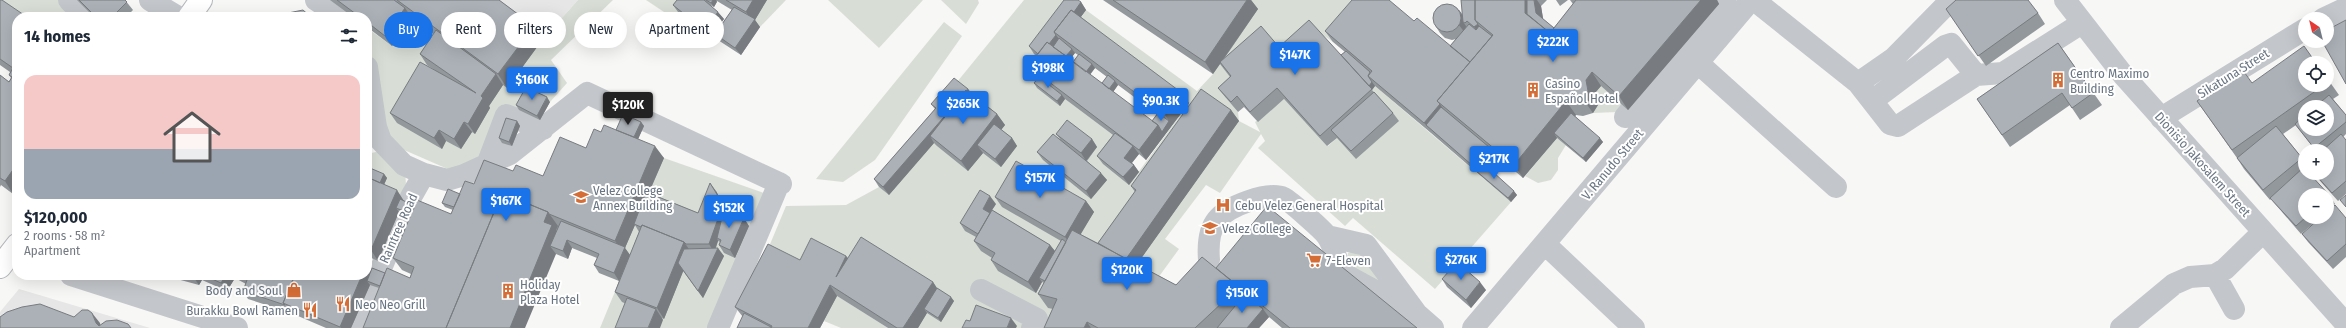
<!DOCTYPE html>
<meta charset="utf-8">
<style>
body{margin:0;font-family:"Fira Sans Condensed",sans-serif;background:#f6f6f7;color:#1f2937;height:100vh;display:flex;flex-direction:column;font-size:15px;white-space:nowrap}
*{box-sizing:border-box;margin:0}
p{font-size:13px;color:#747a83}
.icon{flex:none;width:22px;height:22px;fill:none;stroke:currentColor;stroke-width:2;stroke-linecap:round;stroke-linejoin:round}
.map{position:relative;flex:1;overflow:hidden}
.sheet{position:absolute;left:12px;top:12px;width:360px;height:268px;display:flex;flex-direction:column;background:#fff;border-radius:16px;box-shadow:0 4px 16px #0002}
.sheet>*{flex:none}
.banner{position:absolute;left:384px;top:12px;width:380px;height:36px;display:flex;gap:8px}
.needle{width:26px;rotate:325deg}
.controls{position:absolute;left:2298px;top:12px;display:grid;gap:8px}
.controls a{display:grid;place-items:center;width:36px;height:36px;border-radius:50%;background:#fff;box-shadow:0 4px 16px #0002;font-size:20px}
.price{position:absolute;translate:-50% -34px;padding:0 9px;border-radius:4px;background:#1a73e8;color:#fff;font-size:13px;line-height:26px;filter:drop-shadow(0 1px 2px #0008)}
.price::after{content:'';position:absolute;left:50%;top:24px;width:12px;height:9px;margin-left:-6px;background:inherit;clip-path:polygon(0 0,100% 0,50% 100%)}
.price.active{background:#222;color:#fff}
ul{padding:0;list-style:none}
li{display:grid;align-content:center;gap:8px;height:212px;padding:0 12px}
li span{display:grid;place-items:center;height:124px;border-radius:12px;color:#555}
li>.icon{margin-inline-start:auto}
span .icon{width:72px;height:72px;fill:#fffc;stroke-width:1}
li b{font-size:17px}
h2{display:flex;justify-content:space-between;align-items:center;height:48px;padding:0 12px;font-size:17px}
.pill{padding:0 14px;border-radius:18px;background:#fff;box-shadow:0 4px 16px #0002;font-size:14px;line-height:36px}
.pill.active{background:#1a73e8;color:#fff}
.map>svg:first-child{display:block}
.built{fill:#e5e6e5}
.green{fill:#d8ded6}
.lines{fill:none;stroke-linecap:round;stroke-linejoin:round}
.major-casing{stroke:#b5b8bc;stroke-width:24}
.minor{stroke:#c3c6ca;stroke-width:22}
.major{stroke:#fff;stroke-width:22}
.wall{fill:#93989d;fill-rule:evenodd}
.shaded-wall{fill:#787c80}
.building{fill:#abb1b7;stroke:#787c80}
.labels{text-anchor:middle;stroke-width:4;stroke-linejoin:round;paint-order:stroke}
.poi-label{font-size:13px;fill:#697583;stroke:#fff;text-anchor:start}
.street-label{font-size:13px;fill:#697583;stroke:#fff}
</style>
<div class="map">
<svg width="2346" height="328" viewBox="0 0 2346 328">
<rect width="100%" height="100%" fill="#f7f7f5"/>
<!-- built -->
<path class="built" d="M387 0H578L543 39 507 88Z
M19 289 150 328H0V312Z"/>
<!-- green -->
<path class="green" d="M0 0H69L72 17H18Z
M578 0H613L551 60 567 83 550 102 529 92 519 110 503 104 482 154 469 167 450 170 395 146 384 131 367 43V28L392 46 412 18 507 88 543 39Z
M646 0H689L676 20Z
M767 0H786L760 27 754 22Z
M828 0H923L879 48Z
M941 0H978L979 3 966 24Z
M1024 0H1072L1034 54 1046 63 1042 81 1060 105 1065 99 1121 141 1129 185 1189 103 1079 21 1086 10 1197 91 1213 74 1257 9 1244 0H1368L1333 42 1317 31 1227 73 1239 86 1226 98 1238 112 1239 121 1260 132 1255 122 1284 99 1328 146 1337 138 1375 86 1511 202 1435 289 1353 218 1345 226 1258 148 1265 141 1261 134 1220 193 1206 185 1165 239 1179 249 1155 282 1133 270 1239 121 1138 197 1048 307 1066 313 1060 328H918L927 313 941 322 854 267 807 271 768 249 786 206 846 205 879 187 889 195 973 97 957 82Z
M944 22 962 36 875 160 843 182 816 179Z
M1601 86 1625 106 1618 112 1593 113 1598 105 1595 93Z
M1557 138 1566 145 1558 158V170L1551 180 1538 183 1525 176Z
M380 151C405 168 409 170 404 201L367 185V154Z
M664 158 767 194 710 328H600L630 255 623 253Z
M1354 251 1369 261 1401 296 1358 272 1347 260 1348 253Z
M837 296 888 328H841L824 321Z"/>
<g class="lines">
<!-- major casing -->
<g class="major-casing">
<path id="major" d="M189 17 201 0
M0 267 17 245"/>
</g>
<!-- minor -->
<path class="minor" d="M69 0 85 17
M150 0 178 17
M316 0 341 17
M1754 0 1858 83 1894 58 1951 0
M2065 0 2124 76 2346 324
M2323 19 2346 8
M1698 63 1836 187
M367 67 376 127 381 141 404 165 424 174 447 180 464 175 510 154 587 93 781 184
M1858 83 1890 124 1898 126 1976 75 2003 73 2082 23
M1872 101 1945 46 1951 44 1976 75
M1625 117 1725 0
M2161 118 2305 29
M487 165 506 115 543 129
M1327 236 1366 245 1417 314 1433 328
M1545 244 1634 328
M1209 260C1208 247 1208 231 1217 220 1228 206 1268 191 1284 198 1290 201 1324 231 1327 236 1334 246 1337 262 1342 273L1417 314
M71 275 237 328
M2215 275 2234 309
M981 290 1037 319 1032 328
M356 328 411 197 424 174
M718 328 779 183
M1473 328 1751 0
M2121 328 2174 284 2190 277 2215 275 2225 269 2263 232"/>
<!-- major -->
<use href="#major" class="major"/>
</g>
<!-- wall -->
<path class="wall" d="M0 0 17 17V188L13 194 1 185 0 187V75L9 82 11 78 9 75 10 72 0 65Z
M77 0H125L133 10 126 17H94Z
M330 0H499L534 26 543 39 507 88 503 85 489 106 490 108 475 134 472 132 461 149 446 141 442 149 397 123 390 113 436 71 427 65 420 54 434 34 412 18 392 46 367 27V17H353Z
M677 0H767L755 20 760 27 741 55 721 42 712 35 710 37 678 12 673 5ZM717 1 732 10 721 26 720 24 724 19 710 5 714 7Z
M1103 0H1251L1258 9 1224 59 1279 47 1341 55 1345 52 1333 42 1325 31 1414 21 1450 46 1456 39 1452 40 1445 38 1440 33 1435 25 1459 10 1463 15 1461 0H1547L1541 6 1543 19 1554 28 1573 4 1570 0H1717L1719 4 1628 110 1601 86 1595 93 1598 105 1593 113 1583 116 1576 115 1575 116 1603 142 1586 162 1557 138 1523 178 1495 154 1485 166 1517 195 1511 202 1431 133 1375 86 1372 90 1393 113 1399 121 1356 159 1337 138 1327 146 1284 99 1258 122 1244 107 1238 112 1226 98 1218 88 1230 77 1220 64 1213 74Z
M1556 0H1568L1560 6Z
M1081 2 1086 10 1081 17 1189 103 1146 160 1139 154 1132 163 1134 165 1139 172 1129 185 1103 164 1097 156 1113 135 1065 99 1060 106 1037 88 1034 83 1038 78 1036 77 1028 66 1036 56 1034 54 1029 46ZM1075 53 1078 55 1073 62 1070 59ZM1095 68 1107 77 1102 83 1090 75ZM1118 85 1157 114 1152 121 1113 92Z
M1946 9 2038 13 2045 24 1986 66Z
M2058 43 2102 105 2080 120 2070 105 2010 147 1977 99Z
M2327 78 2339 95 2333 99 2346 115V134L2343 137 2346 140V194L2338 201 2313 173H2327V151H2316L2296 125 2283 134 2305 162V173L2330 196 2335 204 2327 211V195L2305 217H2321L2301 234 2276 205 2271 199 2270 200 2244 169 2237 158 2197 101 2252 83 2327 85ZM2305 107H2327L2305 129Z
M968 89 972 94 997 114 1005 125 1001 130 1012 138 1017 146 1001 167 983 153 968 171 937 146 934 143 889 195 879 187 874 179 935 109 931 104Z
M550 102 540 120 519 110 516 105Z
M1231 110 1239 121 1137 264 1176 285 1216 268 1417 328H1282L1269 317 1259 328H1044L1053 309 1048 308 1038 294 1044 283 1042 282 1036 293 998 271 991 260 992 258 981 251 974 241 976 237 965 231 960 223 996 204 992 210 1050 245 1055 251 1061 241 1002 207 995 197 1086 201 1094 212 1080 234 1098 243 1135 192 1131 186Z
M517 121 520 126 512 146 502 143 499 138Z
M641 122 644 126 638 139 664 158 649 193 698 213 716 191 723 204 724 209 749 226 735 258 724 253 719 245 720 242 718 241 716 248 724 256 703 298 683 271 664 319 662 318 663 320 622 302 615 292 619 281 599 273 594 265 597 258 572 248 568 259 556 254 379 288 370 285 351 328H326L291 313 248 299 243 291 246 284 235 278 227 291 202 280 199 285 162 275H367V262L372 268 385 273 410 278 411 274 402 270 393 258 410 217 399 212 378 261 367 256V174H384L387 178 384 185 404 201 415 206 451 214 453 210 445 207 442 203 460 194 474 184 513 171 543 176 586 148 601 132 616 130ZM635 225 639 232 630 255 625 248Z
M1056 134 1092 139 1097 147 1087 161 1107 180 1091 199 1043 160 1037 152 1060 139Z
M2346 218V257L2333 269 2308 242 2302 234Z
M846 256 848 258 933 282 937 288 954 301 941 322 927 313 918 328H888L837 296 820 328H737L743 317 735 307 800 260Z
M1442 279 1486 290 1471 308 1447 287Z"/>
<!-- shaded-wall -->
<path class="shaded-wall" d="M713 0H716L717 2 714 7 711 3Z
M753 0H767L755 20 760 27 741 55 735 48 753 22 746 12Z
M1247 0H1251L1258 9 1213 74 1205 62Z
M1525 0H1527L1534 22 1525 13Z
M1534 0H1537L1541 6 1544 24 1536 13Z
M1701 0H1717L1719 4 1628 110 1619 96Z
M1081 2 1086 10 1064 40 1057 34Z
M405 8 412 18 392 46 385 36Z
M1459 10 1464 18 1463 22 1466 26 1465 33 1459 25Z
M718 12 724 19 713 33 709 30 712 35 710 37 704 30Z
M1478 24 1485 34 1482 37 1474 27Z
M534 26 543 39 507 88 498 74Z
M1056 35 1062 43 1041 55Z
M1072 49 1075 53 1067 63 1064 58Z
M1092 64 1095 68 1087 78 1084 74Z
M1592 72 1601 86 1595 93 1598 105 1593 113 1583 99 1586 80Z
M496 74 503 85 489 106 490 108 475 134 468 124 481 96Z
M1115 81 1118 85 1111 95 1108 91Z
M1372 82 1375 86 1372 90 1368 86Z
M968 89 974 97 930 136 934 143 889 195 883 187Z
M1182 93 1189 103 1146 160 1139 150 1158 125 1169 121 1165 115Z
M1062 95 1065 99 1060 106 1057 101Z
M547 97 550 102 540 120 537 116Z
M1566 101 1576 115 1558 137 1554 133 1557 138 1523 178 1514 165Z
M1440 104 1447 115 1426 125 1424 123Z
M1231 110 1239 121 1133 270 1125 260Z
M997 114 1005 125 984 151 977 145 983 153 968 171 961 161Z
M517 121 520 126 512 146 509 142Z
M464 122 472 132 461 149 454 139Z
M641 122 644 126 635 146 632 142Z
M439 130 446 141 442 149 434 138Z
M1012 138 1017 146 1001 167 995 159Z
M1600 138 1603 142 1586 162 1583 158Z
M1092 139 1097 147 1086 161 1081 153Z
M655 146 664 158 635 224H634L635 225 625 248 630 255 619 281 614 273 623 252 615 241Z
M1133 146 1139 154 1130 165 1124 158Z
M1489 147 1495 154 1479 173 1475 170 1473 166Z
M17 164V188L13 194 5 181Z
M1134 165 1139 172 1129 185 1123 177Z
M1101 173 1107 180 1091 199 1086 191Z
M384 174 387 178 381 191 378 187Z
M710 183 716 191 723 204 725 224 717 238 718 241 714 252 709 244Z
M397 190 404 201 400 210 396 208 399 212 378 261 371 250Z
M1514 191 1517 195 1511 202 1508 198Z
M990 196 996 204 988 216 983 209Z
M1086 201 1094 212 1050 286 1070 243 1065 237Z
M548 212 558 226 556 230 562 239 550 246 556 254 525 328H510L544 222Z
M744 218 749 226 735 258 730 250Z
M567 240 572 248 568 259 563 251Z
M684 242 691 252 664 319 657 308Z
M1050 245 1058 255 1039 278 1042 282 1036 293 1028 282Z
M718 248 724 256 703 298 698 291Z
M846 256 854 267 836 277Z
M367 262 375 273 367 281 370 285 351 328H341L340 327 362 275H367Z
M192 275H199L202 280 199 285Z
M226 275H233L235 278 227 291 221 283Z
M933 282 940 293 924 309 927 313 918 328H903Z
M1480 282 1486 290 1471 308 1466 300Z
M830 285 837 296 820 328H808Z
M951 297 954 301 941 322 938 318Z
M656 309 663 320 660 328H648Z
M1263 309 1269 317 1259 328H1247Z
M92 313 100 323 101 328 96 323Z
M1011 318 1017 326 1016 328H1007Z
M1087 322 1091 328H1084Z"/>
<!-- building -->
<path class="building" d="M0 0H2L27 17H17V164L5 181 0 178V75L9 82 12 77 9 75 13 68 0 59Z
M79 0H125L127 2 112 17H96Z
M337 0H394L405 8 385 36 367 22V17H360Z
M397 0H499L534 26 498 74Z
M677 0H704L718 12 704 30 673 5Z
M706 0H713L711 3Z
M726 0H753L746 12Z
M1064 0H1078L1081 2 1074 12 1071 10 1054 32 1056 35 1049 44 1047 42 1038 54 1029 46Z
M1113 0H1247L1205 62Z
M1352 0H1389L1414 21 1417 18 1470 62 1437 101 1440 104 1424 123 1368 76 1372 71 1325 31Z
M1461 0H1475V20L1478 24 1474 27 1467 21 1465 23 1463 22Z
M1475 0H1525V13L1550 33 1576 0H1701L1619 96 1592 72 1586 80 1588 91 1583 99 1574 102 1566 101 1514 165 1437 101 1493 35 1475 20Z
M1527 0H1534L1536 13 1554 28 1550 33 1527 14Z
M1956 0H2028L2038 13 1978 56 1946 9Z
M1433 18a14 14 0 1 1 28 0a14 14 0 1 1-28 0Z
M734 7 755 19 735 48 715 34Z
M303 10 311 17H277L278 15Z
M1071 10 1182 93 1165 115 1054 32Z
M1309 20 1372 89 1320 136 1277 88 1250 112 1237 96 1231 102 1218 88 1231 76 1220 62 1261 26 1279 47Z
M2346 20V84L2322 41H2327V30Z
M716 21 721 26 715 34 718 38 709 30Z
M1469 24 1476 30 1479 26 1492 36 1470 62 1450 46Z
M436 30 496 74 481 96 483 98 468 124 464 122 454 139 439 130 434 138 390 113 420 62 476 93 420 54Z
M1059 38 1072 49 1066 56 1053 47Z
M1047 42 1158 125 1139 150 1028 66Z
M2058 43 2093 93 2072 108 2062 93 2002 135 1977 99Z
M2304 46 2316 63H2305V85H2324L2232 150 2197 101 2242 69 2252 83Z
M1346 51 1370 72 1368 76 1372 82 1369 86 1341 55Z
M1079 54 1092 64 1086 72 1073 62Z
M1108 75 1115 81 1109 89 1102 83Z
M1039 77 1062 95 1057 101 1034 83Z
M954 78 968 89 967 91 966 90 950 110 883 187 874 179 936 108 931 104Z
M526 87 547 97 537 116 516 105Z
M1201 89 1231 110 1126 259 1098 243 1136 190 1131 186Z
M966 90 997 114 961 161 930 136Z
M1374 92 1393 113 1351 151 1331 130Z
M2329 95 2346 115V122L2314 148 2295 124 2305 115V129H2327V107H2315Z
M1441 107 1489 147 1473 166 1426 125Z
M1158 113 1169 121 1162 132 1158 125 1152 121Z
M1571 113 1600 138 1583 158 1554 133Z
M623 114 641 122 634 137 616 130Z
M506 118 517 121 509 142 499 138Z
M1067 120 1092 139 1081 153 1056 134Z
M994 124 1012 138 995 159 977 145Z
M604 125 655 146 615 241 549 214 548 212 502 193 446 328H363L387 268 410 278 414 267 393 258 417 200 451 214 465 181 474 184 484 160 513 171 516 165 543 176 560 137 586 148 594 129 601 132Z
M2276 126 2302 158 2263 190 2237 158Z
M1115 133 1133 146 1124 158 1134 165 1123 177 1097 156Z
M1053 134 1101 173 1086 191 1037 152Z
M2341 134 2346 140V181L2332 193 2314 173H2327V151H2322Z
M1016 161 1086 201 1065 237 995 197Z
M1482 162 1514 191 1508 198 1475 170Z
M2304 167 2305 168V173H2309L2330 196 2327 198V195H2305V217H2306L2296 226 2270 198Z
M370 168 384 174 380 183 367 177V174Z
M367 177 397 190 371 250 367 249Z
M710 183 718 196 719 216 709 244H686L684 242 642 225 641 227 634 224 646 192 698 213Z
M448 189 460 194 454 207 442 203Z
M980 190 990 196 983 209 990 213 978 234 960 223Z
M502 193 548 212 544 222 552 225 510 328H446Z
M2346 195V207L2340 200Z
M400 199 415 206 411 214 396 208Z
M2335 205 2346 218V244L2327 261 2302 234 2321 217H2327V212Z
M1267 206 1417 328H1290L1216 268Z
M724 209 744 218 730 250 719 245 721 240 717 238Z
M992 210 1050 245 1028 282 991 260 995 253 974 241Z
M561 221 625 247 614 273 594 265 599 254 567 240 563 251 550 246Z
M642 225 684 242 657 308 615 292Z
M1072 230 1176 285 1202 257 1239 287 1195 328H1098L1087 322 1084 328H1044L1057 299 1038 294Z
M861 237 933 282 903 328H897L830 285 808 328H771L772 326 735 307 768 244 800 260 811 238 846 256 836 277Z
M1062 239 1066 242 1045 281 1039 278Z
M718 248 698 291 678 263 684 249Z
M1457 262 1480 282 1466 300 1442 279Z
M372 268 385 273 380 286 367 281Z
M203 275H226L221 283Z
M238 275H295L283 303 285 305 243 291 247 280Z
M295 275H362L340 327 283 303Z
M937 288 951 297 938 318 924 309Z
M1245 294 1263 309 1247 328H1217Z
M627 298 656 309 648 328H615Z
M40 304 74 317 82 310H88L92 313 96 323 99 326 106 321 117 320 128 324 131 328H0V317L7 312 22 307Z
M976 305 1011 318 1007 328H962L966 320 970 321Z
M744 313 771 327V328H737Z"/>
<!-- icons -->
<defs>
<g id="building-bare" transform="scale(1.2)"><path d="M-4-6H4V6H1V3H-1V6H-4ZM-2.5-4.3h1.7v1.8h-1.7ZM.8-4.3h1.7v1.8H.8ZM-2.5-1h1.7V.8h-1.7ZM.8-1h1.7V.8H.8Z" fill="#d56d37" stroke="#fff" stroke-width="2.5" paint-order="stroke"/></g>
<g id="university-bare" transform="scale(1.2)"><path d="M0-5L7-2L0 1L-7-2ZM-4 1L0 2.5L4 1V4Q0 6-4 4Z" fill="#d56d37" stroke="#fff" stroke-width="2.5" paint-order="stroke"/></g>
<g id="hospital-bare" transform="scale(1.2)"><path d="M-5-5h3v3.5h4V-5h3V5h-3V1.5h-4V5h-3Z" fill="#d56d37" stroke="#fff" stroke-width="2.5" paint-order="stroke"/></g>
<g id="supermarket-bare" transform="scale(1.2)"><path d="M-6-5.5h2.5l.6 2H6L4.5 2H-2.5L-4.4-4H-6ZM-1.5 3.2a1.3 1.3 0 1 0 .1 0ZM3 3.2a1.3 1.3 0 1 0 .1 0Z" fill="#d56d37" stroke="#fff" stroke-width="2.5" paint-order="stroke"/></g>
<g id="shop-bare" transform="scale(1.2)"><path d="M-5-2.5h2.3a2.7 3.5 0 0 1 5.4 0H5L5.5 6h-11ZM-1.5-2.5h3a1.5 2.3 0 0 0-3 0Z" fill="#d56d37" stroke="#fff" stroke-width="2.5" paint-order="stroke"/></g>
<g id="restaurant-bare" transform="scale(1.2)"><path d="M-5-6h1v4h1v-4h1v4h1v-4h1v5L-1.5 .5V6h-2V.5L-5-1ZM5-6V6H3V1.5H1.5Q1.5-4 5-6Z" fill="#d56d37" stroke="#fff" stroke-width="2.5" paint-order="stroke"/></g>
</defs>
<g fill-rule="evenodd">
<use href="#building-bare" x="2058" y="80"/>
<use href="#building-bare" x="1533" y="90"/>
<use href="#university-bare" x="581" y="197"/>
<use href="#hospital-bare" x="1223" y="205"/>
<use href="#university-bare" x="1210" y="228"/>
<use href="#supermarket-bare" x="1314" y="260"/>
<use href="#shop-bare" x="294" y="290"/>
<use href="#building-bare" x="508" y="291"/>
<use href="#restaurant-bare" x="343" y="304"/>
<use href="#restaurant-bare" x="310" y="310"/>
</g>
<g class="labels">
<!-- poi labels -->
<g class="poi-label">
<text x="2070" y="78">Centro Maximo<tspan x="2070" dy="15">Building</tspan></text>
<text x="1545" y="88">Casino<tspan x="1545" dy="15">Español Hotel</tspan></text>
<text x="593" y="195">Velez College<tspan x="593" dy="15">Annex Building</tspan></text>
<text x="1235" y="210">Cebu Velez General Hospital</text>
<text x="1222" y="233">Velez College</text>
<text x="1326" y="265">7-Eleven</text>
<text x="520" y="289">Holiday<tspan x="520" dy="15">Plaza Hotel</tspan></text>
<text x="282" y="295" text-anchor="end">Body and Soul</text>
<text x="355" y="309">Neo Neo Grill</text>
<text x="298" y="315" text-anchor="end">Burakku Bowl Ramen</text>
</g>
<!-- street labels -->
<g class="street-label">
<text transform="translate(2233 73) rotate(-32)" y="5">Sikatuna Street</text>
<text transform="translate(1612 164) rotate(-50)" y="5">V. Ranudo Street</text>
<text transform="translate(2203 164) rotate(48)" y="5">Dionisio Jakosalem Street</text>
<text transform="translate(398 228) rotate(-66)" y="5">Raintree Road</text>
</g>
</g>
</svg>
<div class="controls">
<a><svg class="needle" viewBox="-14 -14 28 28"><path d="M0-13l5 13h-10z" fill="#e53935"/><path d="M0 13l5-13h-10z" fill="#747a83"/></svg></a>
<a><svg class="icon" aria-label="locate" viewBox="0 0 24 24"><circle cx="12" cy="12" r="6"/><path d="M12 2v4M12 18v4M2 12h4M18 12h4"/></svg></a>
<a><svg class="icon" aria-label="layers" viewBox="0 0 24 24"><path d="M12 4l9 5-9 5-9-5zM3 14l9 5 9-5"/></svg></a>
<a>+</a>
<a>−</a>
</div>
<b class="price" style="left:1553px;top:63px">$222K</b>
<b class="price" style="left:1295px;top:76px">$147K</b>
<b class="price" style="left:1048px;top:89px">$198K</b>
<b class="price" style="left:532px;top:101px">$160K</b>
<b class="price" style="left:1161px;top:122px">$90.3K</b>
<b class="price" style="left:963px;top:125px">$265K</b>
<b class="price active" style="left:628px;top:126px">$120K</b>
<b class="price" style="left:1494px;top:180px">$217K</b>
<b class="price" style="left:1040px;top:199px">$157K</b>
<b class="price" style="left:506px;top:222px">$167K</b>
<b class="price" style="left:729px;top:229px">$152K</b>
<b class="price" style="left:1461px;top:281px">$276K</b>
<b class="price" style="left:1127px;top:291px">$120K</b>
<b class="price" style="left:1242px;top:314px">$150K</b>
<div class="banner">
<a class="pill active">Buy</a>
<a class="pill">Rent</a>
<a class="pill">Filters</a>
<a class="pill">New</a>
<a class="pill">Apartment</a>
</div>
<section class="sheet">
<h2>14 homes<svg class="icon" aria-label="filters" viewBox="0 0 24 24"><path d="M4 7h16M4 17h16"/><circle cx="9" cy="7" r="2"/><circle cx="15" cy="17" r="2"/></svg></h2>
<ul>
<li><span style="background:linear-gradient(#f6c9c9 60%,#9aa5b1 0)"><svg class="icon" aria-label="home" viewBox="0 0 24 24"><path d="M3 11l9-7 9 7M6 9v11h12V9"/></svg></span><div><b>$120,000</b><p>2 rooms · 58 m²</p><p>Apartment</p></div></li>
</ul>
</section>
</div>
